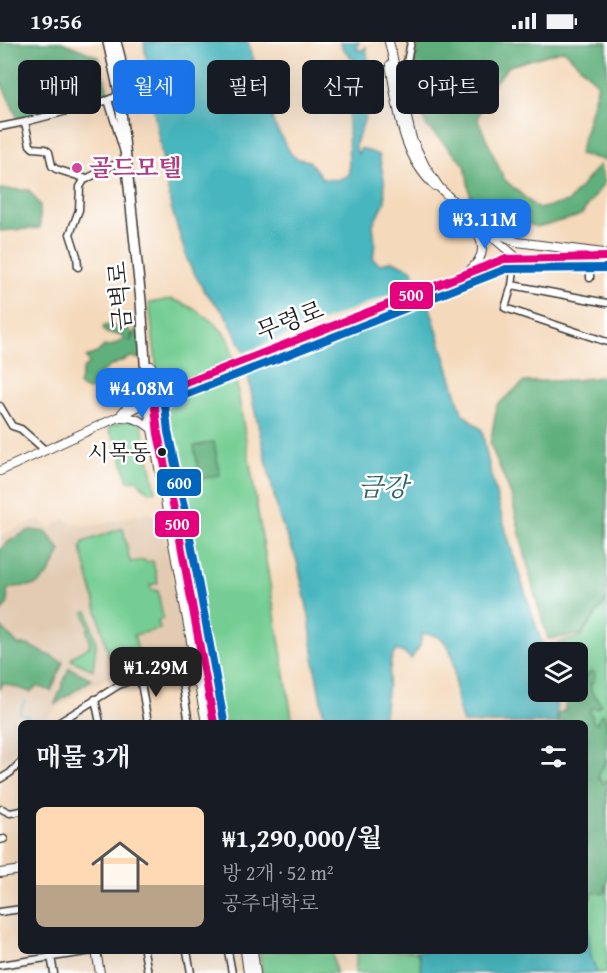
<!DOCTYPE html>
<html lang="ko">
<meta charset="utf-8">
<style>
body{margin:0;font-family:"Gentium Book Plus","Noto Serif KR",serif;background:#242831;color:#f1f3f6;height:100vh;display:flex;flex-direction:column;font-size:22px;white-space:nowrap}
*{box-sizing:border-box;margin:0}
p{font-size:20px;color:#9ea1a6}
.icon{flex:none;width:33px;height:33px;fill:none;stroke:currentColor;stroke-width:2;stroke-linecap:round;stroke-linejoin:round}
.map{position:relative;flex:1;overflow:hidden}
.details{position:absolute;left:18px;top:678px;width:570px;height:234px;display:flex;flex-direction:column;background:#171b24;border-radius:9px;box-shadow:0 6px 24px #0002}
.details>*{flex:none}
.hud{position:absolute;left:18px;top:18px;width:572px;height:54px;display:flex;gap:12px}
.buttons{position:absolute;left:528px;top:600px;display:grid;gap:12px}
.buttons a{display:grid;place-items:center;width:60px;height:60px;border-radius:9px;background:#171b24;box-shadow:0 6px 24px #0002;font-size:30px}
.price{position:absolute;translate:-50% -51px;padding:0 14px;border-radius:12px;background:#1a73e8;color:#fff;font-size:20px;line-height:39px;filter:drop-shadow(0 2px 3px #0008)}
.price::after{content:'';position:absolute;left:50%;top:36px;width:18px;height:14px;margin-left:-9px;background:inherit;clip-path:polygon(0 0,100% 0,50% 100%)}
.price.on{background:#222;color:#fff}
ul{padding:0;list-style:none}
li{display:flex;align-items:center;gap:18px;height:150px;padding:0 18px}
li span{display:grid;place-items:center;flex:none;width:168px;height:120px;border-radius:9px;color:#555}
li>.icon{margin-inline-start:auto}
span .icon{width:72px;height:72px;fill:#fffc;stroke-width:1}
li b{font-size:26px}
h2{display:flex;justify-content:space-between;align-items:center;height:72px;padding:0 18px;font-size:26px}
.chip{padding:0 21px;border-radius:9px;background:#171b24;box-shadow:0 6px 24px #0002;font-size:21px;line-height:54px}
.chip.on{background:#1a73e8;color:#fff}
.status{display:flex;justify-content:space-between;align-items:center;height:42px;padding:0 30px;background:#171b24;direction:ltr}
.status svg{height:16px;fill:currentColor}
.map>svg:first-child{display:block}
.built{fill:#e2cbb2}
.green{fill:#75cd93;stroke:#487458;stroke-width:1.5}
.forest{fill:#60b07d;stroke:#3e664c;stroke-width:1.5}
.water{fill:#46b6be;stroke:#31696d;stroke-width:1.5}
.pier{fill:#f4d9bb}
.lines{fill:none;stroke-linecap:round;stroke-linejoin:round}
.stream{stroke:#46b6be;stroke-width:1.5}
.minor-casing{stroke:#3c3834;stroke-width:9}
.major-casing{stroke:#3c3834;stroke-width:10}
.highway-casing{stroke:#3c3834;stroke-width:12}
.minor{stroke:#fff;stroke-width:6}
.major{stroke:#fff;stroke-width:8}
.highway{stroke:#fff;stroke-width:9}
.bus-1-casing{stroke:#fff;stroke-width:12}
.bus-2-casing{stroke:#fff;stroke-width:12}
.bus-1{stroke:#e5007d;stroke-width:8}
.bus-2{stroke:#0065bd;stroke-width:8}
.hotel-dot{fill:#d1479c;stroke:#fff;stroke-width:2}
.bus-dot{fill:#1c1c1c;stroke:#fff;stroke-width:2}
.labels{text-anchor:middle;stroke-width:5;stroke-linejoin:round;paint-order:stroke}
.bus-label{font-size:22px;fill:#1c1c1c;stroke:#fff;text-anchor:end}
.hotel-label{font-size:24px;font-weight:bold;fill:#b23c85;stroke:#fff;text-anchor:start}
.street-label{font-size:24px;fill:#1c1c1c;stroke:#fff}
.water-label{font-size:26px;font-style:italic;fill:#2f6165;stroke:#fff}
.line-badge{stroke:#fff;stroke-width:2}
.badge-label{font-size:16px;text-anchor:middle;font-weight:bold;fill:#fff}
</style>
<div class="status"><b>19:56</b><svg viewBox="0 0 49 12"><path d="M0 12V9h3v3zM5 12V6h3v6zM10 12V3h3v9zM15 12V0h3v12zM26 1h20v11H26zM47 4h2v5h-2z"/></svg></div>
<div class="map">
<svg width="607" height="931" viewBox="0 0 607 931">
<rect width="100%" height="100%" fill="#fff"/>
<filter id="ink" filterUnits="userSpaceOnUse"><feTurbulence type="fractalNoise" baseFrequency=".0167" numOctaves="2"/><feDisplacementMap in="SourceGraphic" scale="12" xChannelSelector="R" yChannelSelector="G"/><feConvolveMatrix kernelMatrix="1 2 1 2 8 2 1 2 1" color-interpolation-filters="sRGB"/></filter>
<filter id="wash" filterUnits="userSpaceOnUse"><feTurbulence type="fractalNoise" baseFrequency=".008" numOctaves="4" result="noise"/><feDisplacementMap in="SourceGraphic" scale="24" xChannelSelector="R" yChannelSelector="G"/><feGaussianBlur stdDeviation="1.35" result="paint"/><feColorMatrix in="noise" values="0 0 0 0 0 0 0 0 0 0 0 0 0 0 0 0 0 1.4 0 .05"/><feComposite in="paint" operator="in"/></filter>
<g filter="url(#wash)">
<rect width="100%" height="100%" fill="#f4d9bb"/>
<!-- built -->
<path class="built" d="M149 469 156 476 161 477 186 607 180 616 129 628 91 644 52 670 42 681H21V703L0 724V495L5 491 40 477 50 485 64 477 81 484 103 482Z"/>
<!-- green -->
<path class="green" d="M171 257C192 264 222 281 230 302L293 681H220L219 677 213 634 162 371 149 261Z
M128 378 135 379 142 384 156 449 149 450 136 438 128 439 117 400 109 390V385Z
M123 486 130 520 144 518 145 520 153 519 158 541 150 543 152 548 158 549 163 577 158 578 160 587 134 593 138 609 134 616 110 619 81 506 83 500Z
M607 558V931H597L591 915 585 858 584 646 578 647V610H549L547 604 580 595Z
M88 569 96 602 93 628 71 618 73 614 89 605 90 599 87 588 89 587 84 570Z
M259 909H332L336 931H262Z
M357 909H416L420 916 422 931H355Z"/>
<!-- forest -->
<path class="forest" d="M0 0H62L99 15 108 50 77 63 18 77 0 38Z
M421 0H607V119L579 112 598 42 564 8 509 24 484 53 478 78 504 137 538 167 568 160 599 123 605 140 582 172 576 175 537 185 496 171 470 153 465 123 426 83 418 60 412 34 417 7Z
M0 147 29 148 40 163V186L0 189Z
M139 280 140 317 131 315 111 324 99 332 95 346 88 348 79 344 83 327 89 322 86 315 97 311 104 304 109 305 125 297 121 293 106 291 103 286 104 283 127 286 132 291 130 300Z
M607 334V557L580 593 548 597 533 547 511 453 490 402 497 363 524 340 576 338Z
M214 400 220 433 200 437 194 404Z
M30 488 46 490 61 509C55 520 47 539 35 543 25 546 16 542 7 548L8 561 0 571V507L11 498Z
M0 584 18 603H28L63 620 51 649 37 644 30 650 3 641 0 648Z
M69 626 92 637 55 662Z
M592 629 595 631 594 639 591 641V649L601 662 598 666H591L589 670 592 673 593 680 597 681 601 672 604 673 607 683V716L598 735 603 741 607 738V842L605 844 607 849 604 851 594 850 590 857 585 840V681H558V672L565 668 566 651 578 650 580 639Z"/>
<!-- water -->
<path class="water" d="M144 0H248L274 82 291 112 298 117 309 119 323 137 337 138 349 133 348 76 359 47 356 21 342 5 340 0H359L357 7 361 9 366 5 373 49 368 58 366 73 355 104 358 112 361 106 379 113 384 137 385 160 373 182 375 201 373 217 380 222 393 219 411 227 428 259 462 371 482 388C495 463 521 538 545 610H538V650H556L557 681H463C460 672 457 662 456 653 453 629 458 590 422 592L420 604 411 617 406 612 396 608 391 618 384 674 386 681H325L315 627 309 574 297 519 279 475 253 361 244 309 225 272 205 250 188 220 171 165 152 58Z
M585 858 591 915 597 931H422L420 916 416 909H585Z"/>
<!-- pier -->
<path class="pier" d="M421 240 428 253 243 325 241 312Z"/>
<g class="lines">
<!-- stream -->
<path class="stream" d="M24 659 20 671 29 675"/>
</g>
</g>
<g filter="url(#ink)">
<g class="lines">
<!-- minor casing -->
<g class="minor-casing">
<path id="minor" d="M399 40 404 34 411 0
M0 85 25 80
M87 137 56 127 52 124 49 110 45 107 33 106 30 103 25 80 105 59 115 55 119 50
M516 215 512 243 505 266 607 300
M78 225 77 214 70 192 79 168 80 145 84 138 126 117 108 58
M590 236V216
M512 243 607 261
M0 364 12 384 21 387 45 408
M180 628 189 681
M140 635 148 681
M95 657 100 681
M58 681 119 643 133 637 199 623
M0 737 10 731 21 720
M2 767 10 771 21 769
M0 798 4 797
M0 870 21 867
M50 909 54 931
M144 909 148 931
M187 909 191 931
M228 909 232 931
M0 923 92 909"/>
</g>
<!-- major casing -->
<g class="major-casing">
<path id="major" d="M389 0 412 97 425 124 439 145 472 178 516 215
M390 23C398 65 401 113 435 144
M484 185 517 200 603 211
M471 227C486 214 484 201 475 185
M151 324 158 392 176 476 214 681
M152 334 160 340 174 346
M146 335 147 360 206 681
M122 371 136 355 144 339
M120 375C134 375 141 378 152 387
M159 381 163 366 174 346
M0 429 118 375 176 345 504 217 607 215
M175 627 200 643
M180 627 190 619 193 608
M0 831 21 828
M96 909 100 931
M245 909 248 931
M253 909 256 931"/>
</g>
<!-- highway casing -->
<g class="highway-casing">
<path id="highway" d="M108 0 119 50 141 259 146 335
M116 0 120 15 124 48"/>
</g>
<!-- minor -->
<use href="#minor" class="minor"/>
<!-- major -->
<use href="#major" class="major"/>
<!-- highway -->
<use href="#highway" class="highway"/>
<!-- bus-1 casing -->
<g class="bus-1-casing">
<path id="bus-1" d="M214 681 176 476 158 392 154 357 176 345 504 217 607 215"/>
</g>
<!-- bus-2 casing -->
<g class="bus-2-casing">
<path id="bus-2" d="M224 679 186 474 168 390 165 363 180 355 506 227 607 226"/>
</g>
<!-- bus-1 -->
<use href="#bus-1" class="bus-1"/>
<!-- bus-2 -->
<use href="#bus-2" class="bus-2"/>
</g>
</g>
<!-- markers -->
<circle class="hotel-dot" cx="77" cy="126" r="6"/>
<circle class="bus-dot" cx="162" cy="410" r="5"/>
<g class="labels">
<!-- bus labels -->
<g class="bus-label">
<text x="151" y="418">시목동</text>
</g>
<!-- hotel labels -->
<g class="hotel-label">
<text x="89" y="134">골드모텔</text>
</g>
<!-- street labels -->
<g class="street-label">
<text transform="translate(120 254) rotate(-95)" y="8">금벽로</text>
<text transform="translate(290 279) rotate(-21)" y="8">무령로</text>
</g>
<!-- water labels -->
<g class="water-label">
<text x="383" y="454">금강</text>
</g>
</g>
<g class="line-badge">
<rect x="389" y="239" width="45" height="29" rx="6" fill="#e5007d"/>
<rect x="156" y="426" width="46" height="29" rx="6" fill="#0065bd"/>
<rect x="154" y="468" width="46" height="28" rx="6" fill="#e5007d"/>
</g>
<g class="badge-label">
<text x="411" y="259">500</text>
<text x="179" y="447">600</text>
<text x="177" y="488">500</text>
</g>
</svg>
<div class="buttons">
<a><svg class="icon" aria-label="layers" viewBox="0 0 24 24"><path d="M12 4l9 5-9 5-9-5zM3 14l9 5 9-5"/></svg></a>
</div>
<b class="price" style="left:485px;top:208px">₩3.11M</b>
<b class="price" style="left:142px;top:377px">₩4.08M</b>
<b class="price on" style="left:156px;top:656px">₩1.29M</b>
<div class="hud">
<a class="chip">매매</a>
<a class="chip on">월세</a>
<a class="chip">필터</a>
<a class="chip">신규</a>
<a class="chip">아파트</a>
</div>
<section class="details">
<h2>매물 3개<svg class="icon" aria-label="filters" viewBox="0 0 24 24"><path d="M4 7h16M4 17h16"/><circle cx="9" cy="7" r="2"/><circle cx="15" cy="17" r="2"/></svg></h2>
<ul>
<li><span style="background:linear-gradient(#ffd9b3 65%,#b9a48a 0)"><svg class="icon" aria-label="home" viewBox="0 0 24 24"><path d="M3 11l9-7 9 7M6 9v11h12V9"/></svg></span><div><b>₩1,290,000/월</b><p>방 2개 · 52 m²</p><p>공주대학로</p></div></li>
</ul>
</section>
</div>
